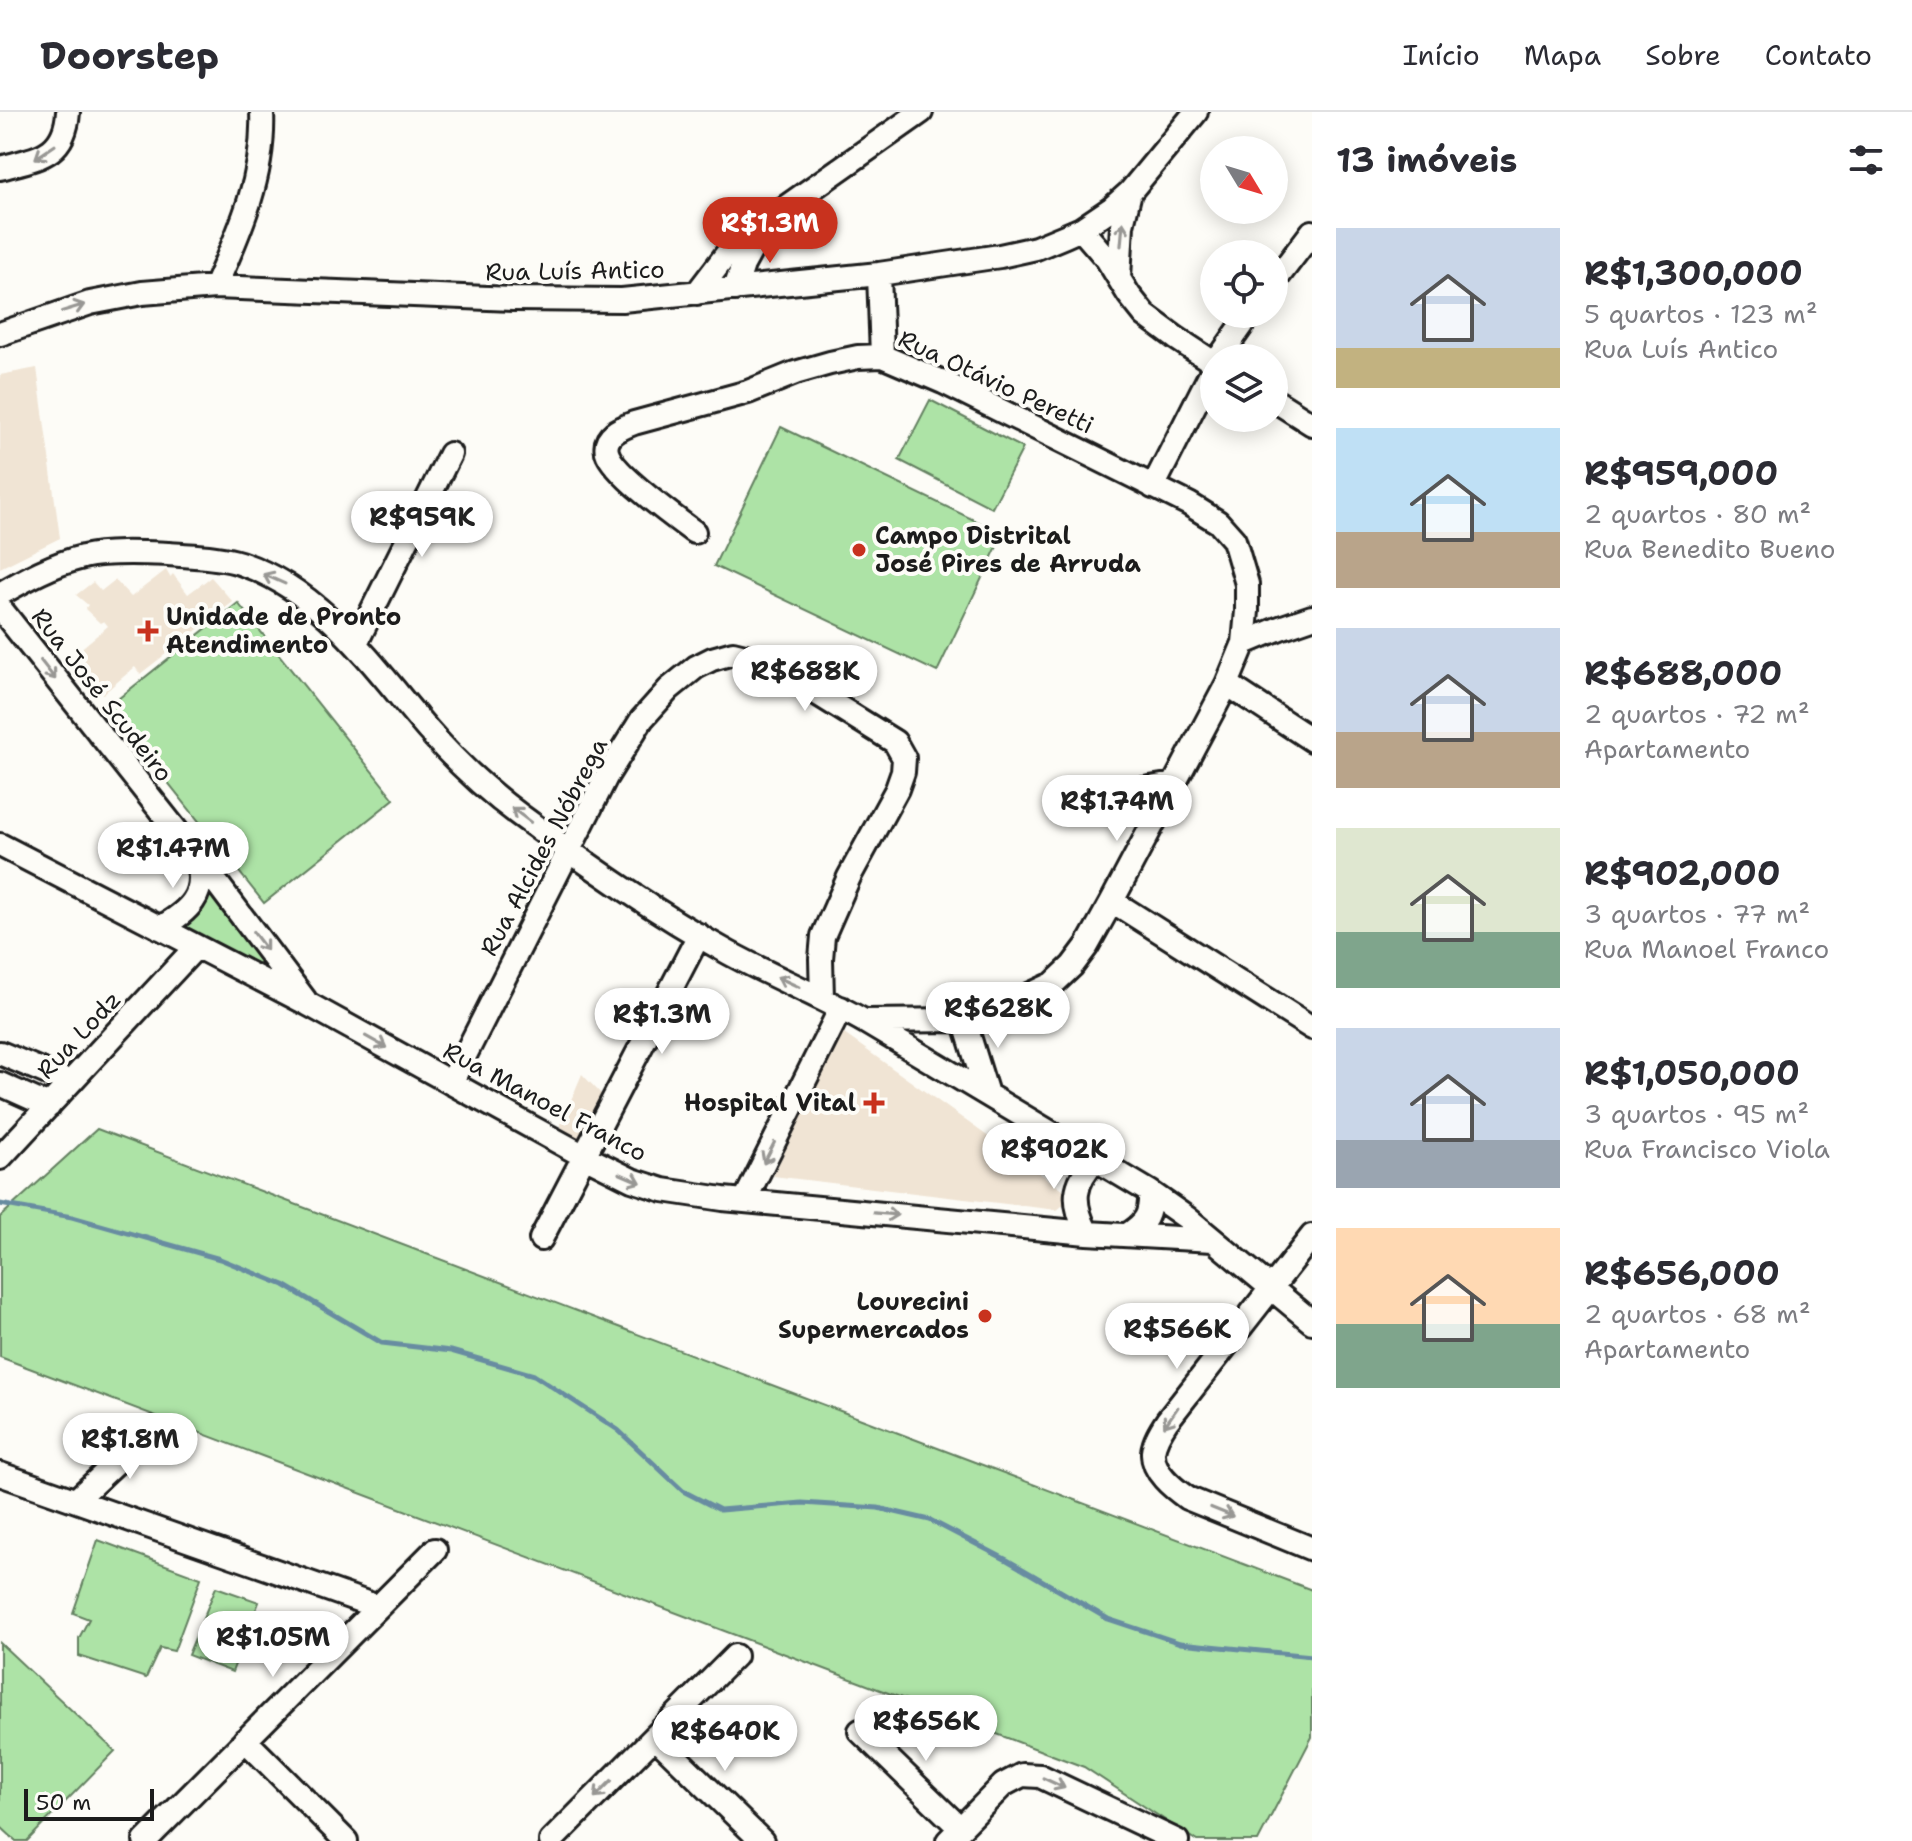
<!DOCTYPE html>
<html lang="pt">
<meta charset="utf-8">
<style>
body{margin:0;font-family:"Shantell Sans",sans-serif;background:#f2f2f3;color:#2b2b33;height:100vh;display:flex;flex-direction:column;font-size:30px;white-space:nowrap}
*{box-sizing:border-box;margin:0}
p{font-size:26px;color:#7c7c81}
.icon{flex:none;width:44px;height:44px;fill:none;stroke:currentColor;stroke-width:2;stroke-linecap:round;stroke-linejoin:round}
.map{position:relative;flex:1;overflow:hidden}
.drawer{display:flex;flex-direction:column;background:#fff;width:600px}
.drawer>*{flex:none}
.needle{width:52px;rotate:128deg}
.fabs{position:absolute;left:1200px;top:24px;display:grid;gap:16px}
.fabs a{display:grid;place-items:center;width:88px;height:88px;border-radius:50%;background:#fff;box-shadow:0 4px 20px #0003;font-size:40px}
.scale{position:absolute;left:24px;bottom:20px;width:130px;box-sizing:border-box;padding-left:8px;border:4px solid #1c1c1c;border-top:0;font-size:22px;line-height:28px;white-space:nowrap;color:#1c1c1c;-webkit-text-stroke:6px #fdfcf7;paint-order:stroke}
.price{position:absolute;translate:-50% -68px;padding:0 18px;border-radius:28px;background:#fff;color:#222;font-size:26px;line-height:52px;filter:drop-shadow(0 2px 4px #0008)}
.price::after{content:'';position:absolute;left:50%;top:48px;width:24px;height:18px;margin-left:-12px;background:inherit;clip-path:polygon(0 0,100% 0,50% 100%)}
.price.on{background:#c8321e;color:#fff}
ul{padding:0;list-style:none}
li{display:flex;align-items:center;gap:24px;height:200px;padding:0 24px}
li span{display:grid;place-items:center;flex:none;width:224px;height:160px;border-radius:0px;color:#555}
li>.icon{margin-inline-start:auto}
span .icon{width:96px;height:96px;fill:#fffc;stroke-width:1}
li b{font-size:34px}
h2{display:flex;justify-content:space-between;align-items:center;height:96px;padding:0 24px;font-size:34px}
header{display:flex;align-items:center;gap:48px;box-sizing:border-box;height:112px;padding:0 40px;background:#fff;border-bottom:2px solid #e1e1e2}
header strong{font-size:38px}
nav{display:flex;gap:44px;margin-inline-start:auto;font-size:28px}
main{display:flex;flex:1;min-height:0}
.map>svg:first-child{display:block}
.built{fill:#f0e4d4}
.green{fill:#ade3a6;stroke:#648061;stroke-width:2}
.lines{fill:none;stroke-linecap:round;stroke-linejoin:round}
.stream{stroke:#678ca1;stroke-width:5}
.minor-casing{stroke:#1c1c1c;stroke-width:28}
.minor{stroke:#fdfcf7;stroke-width:22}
.oneway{stroke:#989794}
.poi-dot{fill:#c8321e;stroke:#fdfcf7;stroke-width:3}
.labels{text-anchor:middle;stroke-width:8;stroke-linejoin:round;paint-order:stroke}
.street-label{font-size:24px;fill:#1c1c1c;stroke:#fdfcf7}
.poi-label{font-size:24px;font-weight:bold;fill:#1c1c1c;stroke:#fdfcf7;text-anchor:start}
</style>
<header>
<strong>Doorstep</strong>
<nav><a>Início</a><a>Mapa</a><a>Sobre</a><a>Contato</a></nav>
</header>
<main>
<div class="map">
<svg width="1312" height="1729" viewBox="0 0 1312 1729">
<rect width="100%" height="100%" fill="#fdfcf7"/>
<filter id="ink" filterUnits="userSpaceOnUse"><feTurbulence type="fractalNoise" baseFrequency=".0125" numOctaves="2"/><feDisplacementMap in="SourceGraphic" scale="16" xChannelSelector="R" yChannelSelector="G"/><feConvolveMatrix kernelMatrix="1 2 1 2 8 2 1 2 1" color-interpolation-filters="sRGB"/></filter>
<g filter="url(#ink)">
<!-- built -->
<path class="built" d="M37 256 60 426 0 456V263Z
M166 458 170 465 173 462 188 482 211 465 233 490 140 562 135 555 103 582 79 553 85 547 78 539 108 514 104 509 100 511 85 497 88 493 76 483 93 470 101 479 115 468 131 485Z
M840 919 1056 1073 1063 1078 1066 1083V1091L1057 1098 773 1064Z
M582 962 602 983 579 1029 560 1014Z"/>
<!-- green -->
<path class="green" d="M930 288 1023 336 992 396 899 348Z
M781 315 1003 422 937 560 714 454Z
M238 491 394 687 264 791 108 595Z
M209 773 279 866 176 818Z
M97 1017 1312 1478V1625L1258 1729H1197L1084 1655 0 1245V1105Z
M98 1428 201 1466 174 1539 160 1536 146 1566 79 1544V1526L89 1507 73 1501Z
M216 1475 259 1490 232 1560 188 1543Z
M0 1531 115 1639 27 1729H16L0 1714Z"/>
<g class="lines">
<!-- stream -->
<path class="stream" d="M0 1092 72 1105 220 1147 284 1173 382 1231 451 1239 534 1263 618 1318 683 1379 720 1398 802 1391 878 1396 930 1408 1007 1448 1108 1507 1180 1531 1312 1544"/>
<!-- minor casing -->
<g class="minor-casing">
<path id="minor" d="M0 56C36 46 65 45 68 0
M1081 117 1107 147 1129 183 1145 203 1176 226 1214 251
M879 162 882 244
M1119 166 1122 113 1130 80
M1274 170 1312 120
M215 175C240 119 265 63 262 0
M735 177 743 153 761 120
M697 181 729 139 776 102 921 0
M0 222 90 191 142 181 215 175 513 187 622 188 879 162 1000 144 1036 136 1065 124 1081 117 1112 96 1130 80 1196 0
M1219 246 1250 202
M1274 288 1312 312
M1153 375 1214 255
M694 420C675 406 612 360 607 340 603 323 621 316 634 311L748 280 795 261 830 251 858 245 882 244 943 270 1189 392 1218 410 1234 428 1247 472V499L1244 531 1227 572 1112 789 1087 834 1072 854 1053 872 988 902 964 908 864 909
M0 482C26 467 53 452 83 445 105 439 144 441 168 442 190 444 219 444 240 451 323 479 373 554 428 618 455 649 487 679 521 704 588 753 656 801 729 841 773 865 820 884 864 909L1150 1080 1187 1106 1312 1210
M0 496 195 742 305 888
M356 531 450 342
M1244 531 1280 516 1312 505
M1227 572 1312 628
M1089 686 1174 672
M0 733 308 892 584 1044 632 1068 663 1078 723 1087 1087 1121 1213 1128
M1112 789 1312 916
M160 816C188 800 208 783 197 748
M964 908 987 982
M0 941 69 970
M451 971 606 665 642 607 669 577 696 555 712 547 733 541 765 549 895 630 904 646 903 660 897 677 849 765 823 824 821 847 822 886
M0 972 49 994
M0 1046 196 835
M745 1088 841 896
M1087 1121C1072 1091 1072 1072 1096 1047
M1127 1123C1146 1111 1151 1103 1150 1080
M1312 1124 1167 1309C1161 1318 1154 1329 1153 1340 1152 1360 1173 1376 1187 1386L1312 1437
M541 1127 699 823
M0 1362 378 1495
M76 1388 152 1317
M860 1619 960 1716
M656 1626 762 1729
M245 1628 346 1729
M145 1729 435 1438
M551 1729 735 1544
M948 1729 1003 1673 1022 1663 1040 1664 1177 1729"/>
</g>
<!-- minor -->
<use href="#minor" class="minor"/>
</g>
<!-- one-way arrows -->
<defs><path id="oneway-shaft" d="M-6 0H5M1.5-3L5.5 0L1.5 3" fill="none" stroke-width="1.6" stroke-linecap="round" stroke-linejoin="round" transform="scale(2)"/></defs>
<g class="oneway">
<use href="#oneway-shaft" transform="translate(45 40) rotate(146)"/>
<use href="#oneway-shaft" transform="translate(1122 122) rotate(-85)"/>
<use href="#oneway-shaft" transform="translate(73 196) rotate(-17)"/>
<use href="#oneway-shaft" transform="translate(274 467) rotate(-156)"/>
<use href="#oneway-shaft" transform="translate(48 558) rotate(52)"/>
<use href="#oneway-shaft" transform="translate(521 703) rotate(-143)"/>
<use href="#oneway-shaft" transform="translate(260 829) rotate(53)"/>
<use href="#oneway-shaft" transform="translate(788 870) rotate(-155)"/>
<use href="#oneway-shaft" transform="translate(376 930) rotate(29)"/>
<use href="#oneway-shaft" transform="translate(769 1041) rotate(117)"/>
<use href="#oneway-shaft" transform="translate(630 1066) rotate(23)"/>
<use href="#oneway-shaft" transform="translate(886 1102) rotate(5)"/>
<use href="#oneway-shaft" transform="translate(1171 1305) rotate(125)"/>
<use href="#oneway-shaft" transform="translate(1222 1400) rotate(22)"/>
<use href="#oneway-shaft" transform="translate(1054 1671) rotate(25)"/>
<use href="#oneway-shaft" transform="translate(603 1677) rotate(135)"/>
</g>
</g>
<!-- markers -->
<g class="poi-dot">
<circle cx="859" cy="438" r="8"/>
<path d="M144 507h8v8h8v8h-8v8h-8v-8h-8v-8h8z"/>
<path d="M870 979h8v8h8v8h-8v8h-8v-8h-8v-8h8z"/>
<circle cx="985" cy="1204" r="8"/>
</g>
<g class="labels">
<!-- street labels -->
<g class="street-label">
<text transform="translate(575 159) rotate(-1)" y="8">Rua Luís Antico</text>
<text transform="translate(996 270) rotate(25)" y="8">Rua Otávio Peretti</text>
<text transform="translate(102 583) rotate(52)" y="8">Rua José Scudeiro</text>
<text transform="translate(544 735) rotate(-62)" y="8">Rua Alcides Nóbrega</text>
<text transform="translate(79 923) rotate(-47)" y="8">Rua Lodz</text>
<text transform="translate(545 990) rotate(28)" y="8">Rua Manoel Franco</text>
</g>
<!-- poi labels -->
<g class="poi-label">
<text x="875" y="432">Campo Distrital<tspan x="875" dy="28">José Pires de Arruda</tspan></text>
<text x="166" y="513">Unidade de Pronto<tspan x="166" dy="28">Atendimento</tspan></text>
<text x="856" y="999" text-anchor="end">Hospital Vital</text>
<text x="969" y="1198" text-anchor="end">Lourecini<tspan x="969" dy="28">Supermercados</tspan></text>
</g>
</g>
</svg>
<div class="fabs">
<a><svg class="needle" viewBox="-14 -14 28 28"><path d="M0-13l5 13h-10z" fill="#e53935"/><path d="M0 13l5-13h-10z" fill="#7c7c81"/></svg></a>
<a><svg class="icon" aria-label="locate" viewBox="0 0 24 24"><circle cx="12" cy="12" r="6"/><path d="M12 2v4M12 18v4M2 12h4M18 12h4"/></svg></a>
<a><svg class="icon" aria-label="layers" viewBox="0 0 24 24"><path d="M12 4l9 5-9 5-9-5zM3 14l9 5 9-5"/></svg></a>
</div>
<div class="scale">50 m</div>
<b class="price on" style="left:770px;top:153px">R$1.3M</b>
<b class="price" style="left:422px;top:447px">R$959K</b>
<b class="price" style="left:805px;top:601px">R$688K</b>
<b class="price" style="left:1117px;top:731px">R$1.74M</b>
<b class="price" style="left:173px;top:778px">R$1.47M</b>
<b class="price" style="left:998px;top:938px">R$628K</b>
<b class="price" style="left:662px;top:944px">R$1.3M</b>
<b class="price" style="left:1054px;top:1079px">R$902K</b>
<b class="price" style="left:1177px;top:1259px">R$566K</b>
<b class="price" style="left:130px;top:1369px">R$1.8M</b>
<b class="price" style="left:273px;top:1567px">R$1.05M</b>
<b class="price" style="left:926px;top:1651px">R$656K</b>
<b class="price" style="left:725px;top:1661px">R$640K</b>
</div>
<section class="drawer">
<h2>13 imóveis<svg class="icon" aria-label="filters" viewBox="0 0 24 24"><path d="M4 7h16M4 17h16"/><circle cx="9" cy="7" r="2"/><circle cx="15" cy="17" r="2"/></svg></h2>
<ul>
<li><span style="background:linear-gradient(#c9d6e8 75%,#c2b280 0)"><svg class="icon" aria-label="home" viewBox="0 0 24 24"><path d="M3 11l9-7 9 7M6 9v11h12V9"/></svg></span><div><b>R$1,300,000</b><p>5 quartos · 123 m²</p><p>Rua Luís Antico</p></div></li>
<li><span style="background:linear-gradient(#bfe0f5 65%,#b9a48a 0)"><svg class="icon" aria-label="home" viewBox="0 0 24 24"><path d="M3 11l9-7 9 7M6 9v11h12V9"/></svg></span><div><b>R$959,000</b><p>2 quartos · 80 m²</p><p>Rua Benedito Bueno</p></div></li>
<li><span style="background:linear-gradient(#c9d6e8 65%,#b9a48a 0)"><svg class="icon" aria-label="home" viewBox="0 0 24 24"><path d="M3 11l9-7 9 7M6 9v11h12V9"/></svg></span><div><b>R$688,000</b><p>2 quartos · 72 m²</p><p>Apartamento</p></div></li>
<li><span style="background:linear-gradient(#dfe7d0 65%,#7fa58c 0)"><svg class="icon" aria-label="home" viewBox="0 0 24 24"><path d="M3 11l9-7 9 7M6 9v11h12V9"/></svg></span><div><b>R$902,000</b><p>3 quartos · 77 m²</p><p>Rua Manoel Franco</p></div></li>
<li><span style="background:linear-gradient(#c9d6e8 70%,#9aa5b1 0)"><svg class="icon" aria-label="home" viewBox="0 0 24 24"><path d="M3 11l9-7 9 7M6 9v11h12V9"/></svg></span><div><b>R$1,050,000</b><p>3 quartos · 95 m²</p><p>Rua Francisco Viola</p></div></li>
<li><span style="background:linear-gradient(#ffd9b3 60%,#7fa58c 0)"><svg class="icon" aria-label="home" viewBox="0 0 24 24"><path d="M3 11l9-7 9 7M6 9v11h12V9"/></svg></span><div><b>R$656,000</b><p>2 quartos · 68 m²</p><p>Apartamento</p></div></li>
</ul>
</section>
</main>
